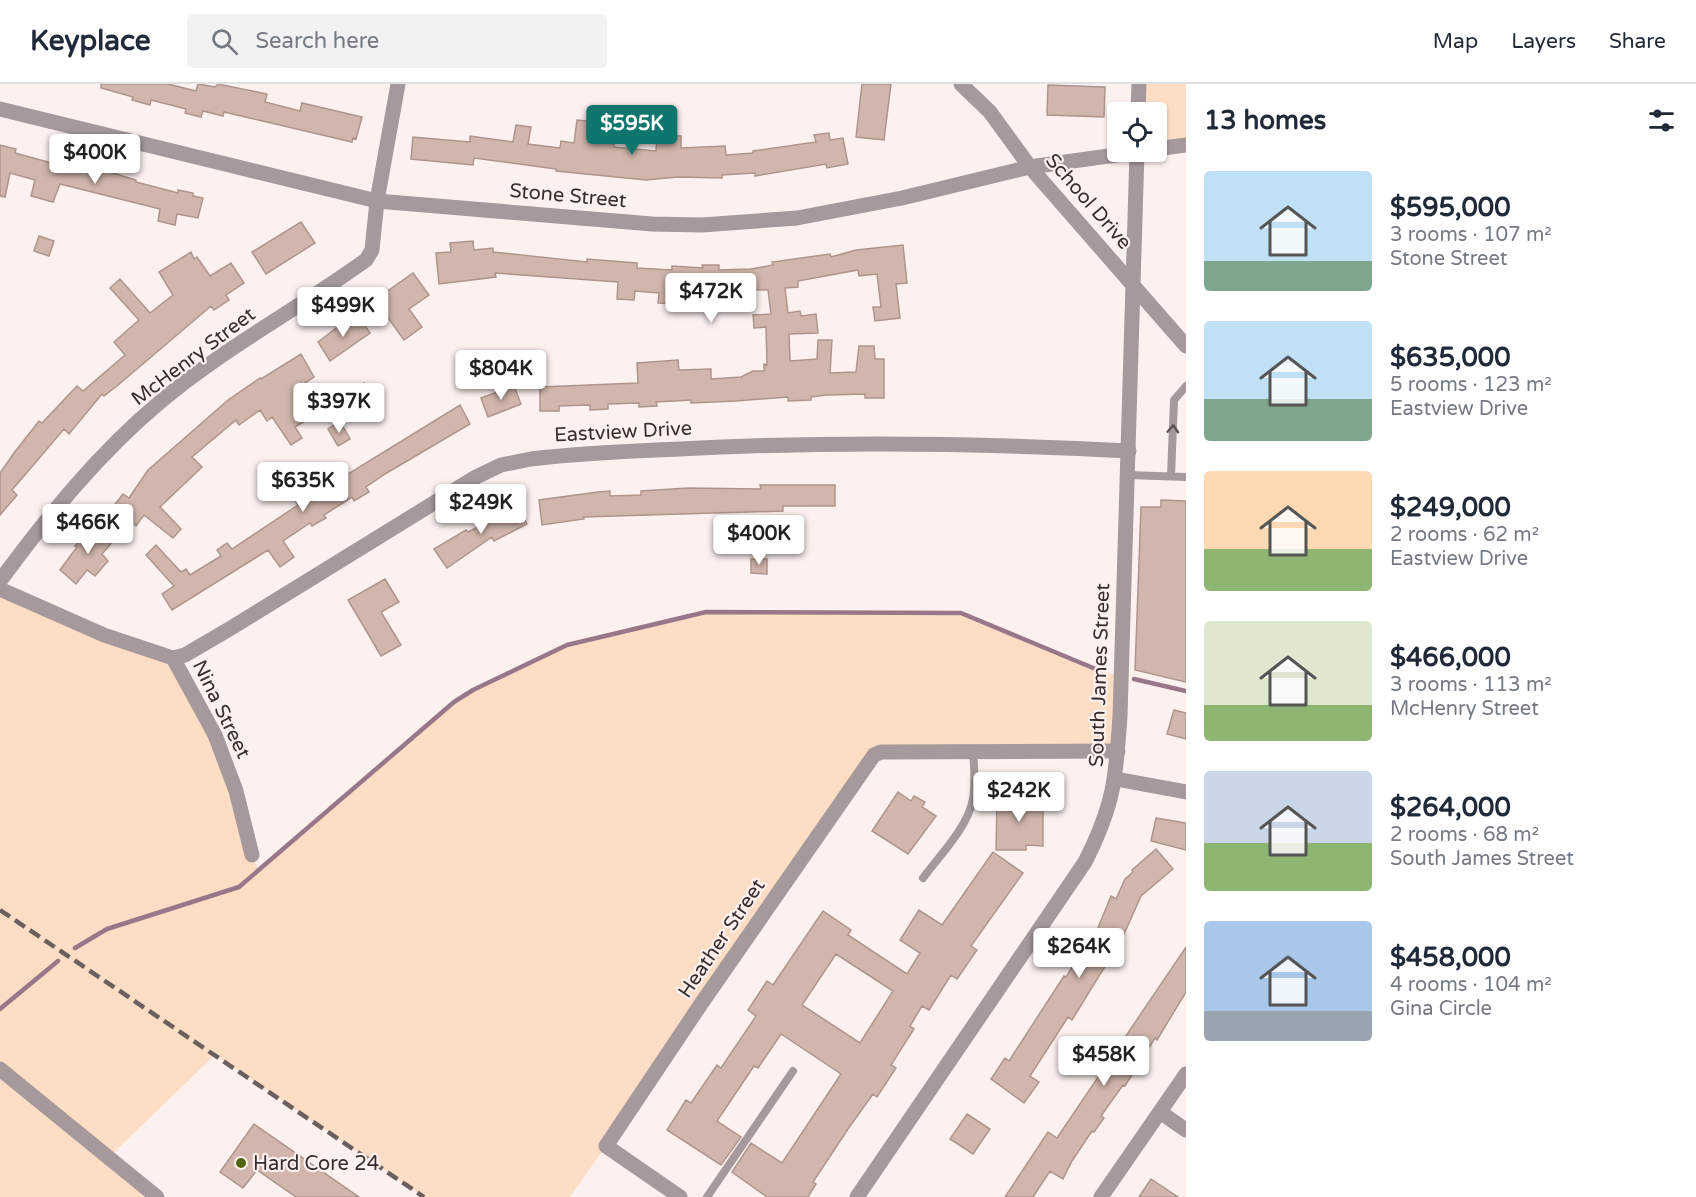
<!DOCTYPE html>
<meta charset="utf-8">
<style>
body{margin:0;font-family:"Varela Round",sans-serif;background:#f2f2f3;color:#1f2937;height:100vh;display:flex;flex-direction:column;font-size:22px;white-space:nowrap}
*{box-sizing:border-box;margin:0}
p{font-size:20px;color:#747a83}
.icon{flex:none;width:33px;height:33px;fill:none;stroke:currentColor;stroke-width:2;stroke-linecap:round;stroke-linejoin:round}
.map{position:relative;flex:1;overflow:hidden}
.details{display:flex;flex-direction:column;background:#fff;width:510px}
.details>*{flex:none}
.tools{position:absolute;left:1107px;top:18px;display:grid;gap:12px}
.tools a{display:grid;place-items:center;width:60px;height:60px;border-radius:6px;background:#fff;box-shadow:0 2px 4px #0004;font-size:30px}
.price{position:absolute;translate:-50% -51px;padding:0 14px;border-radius:6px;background:#fff;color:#222;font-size:20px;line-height:39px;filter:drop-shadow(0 2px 3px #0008)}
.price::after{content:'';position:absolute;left:50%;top:36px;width:18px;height:14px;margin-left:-9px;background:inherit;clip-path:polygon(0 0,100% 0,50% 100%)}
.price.on{background:#0f766e;color:#fff}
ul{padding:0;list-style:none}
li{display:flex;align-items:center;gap:18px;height:150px;padding:0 18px}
li span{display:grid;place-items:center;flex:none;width:168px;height:120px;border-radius:6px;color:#555}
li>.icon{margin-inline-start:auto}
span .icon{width:72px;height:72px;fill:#fffc;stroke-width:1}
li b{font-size:26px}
h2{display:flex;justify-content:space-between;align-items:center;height:72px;padding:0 18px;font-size:26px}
header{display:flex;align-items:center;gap:36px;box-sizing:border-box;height:84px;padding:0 30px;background:#fff;border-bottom:2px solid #e0e1e3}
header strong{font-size:28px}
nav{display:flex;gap:33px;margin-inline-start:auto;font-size:21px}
.search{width:420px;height:54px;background:#f2f2f3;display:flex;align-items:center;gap:15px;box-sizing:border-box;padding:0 21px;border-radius:6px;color:#747a83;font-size:22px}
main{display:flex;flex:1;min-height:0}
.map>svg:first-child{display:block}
.green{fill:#fddec4}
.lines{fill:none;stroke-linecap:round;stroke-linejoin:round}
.stream{stroke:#99778a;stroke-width:4.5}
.building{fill:#d0b6ac;stroke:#ae958b;stroke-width:1.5;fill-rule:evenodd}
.service{stroke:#a5999c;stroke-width:8}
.minor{stroke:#a5999c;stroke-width:15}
.tertiary{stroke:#a5999c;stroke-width:15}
.rail{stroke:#6b605f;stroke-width:4.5;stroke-dasharray:12 6;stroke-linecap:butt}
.oneway{stroke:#5e5353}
.poi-dot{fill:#526511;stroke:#fdf1f0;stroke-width:2}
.labels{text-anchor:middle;stroke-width:4.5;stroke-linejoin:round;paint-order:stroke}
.street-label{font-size:20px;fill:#382d2c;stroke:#fdf1f0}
.poi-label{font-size:20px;fill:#382d2c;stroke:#fdf1f0;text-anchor:start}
</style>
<header>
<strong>Keyplace</strong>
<div class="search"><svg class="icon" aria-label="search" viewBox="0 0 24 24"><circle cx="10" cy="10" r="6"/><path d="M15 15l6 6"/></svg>Search here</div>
<nav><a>Map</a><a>Layers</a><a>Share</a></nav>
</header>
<main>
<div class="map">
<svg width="1186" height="1113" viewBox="0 0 1186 1113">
<rect width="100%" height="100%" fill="#fdf1f0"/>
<!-- green -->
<path class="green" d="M1139 0H1186V61L1157 65 1156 28H1138Z
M0 505 173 574 231 692 252 771 259 788 454 618 473 606 567 561 706 528 961 529 1096 586 1122 592 1118 667 881 668 570 1113H424L215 971 108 1074 157 1113H0Z"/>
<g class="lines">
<!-- stream -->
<path class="stream" d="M1134 595 1186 607
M75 864 107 845 239 803 454 618 473 606 567 561 706 528 961 529 1098 586
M0 925 58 877"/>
</g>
<!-- building -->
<path class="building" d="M101 0H168L196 7 198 0 215 3 218 0 267 10 265 18 300 27 302 19 362 33 356 55 353 54 352 58 224 28 223 32 203 27 201 33 185 29 186 25 151 16 150 21 132 16 133 13 101 4Z
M862 0H891L884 56 856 53Z
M1048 1 1105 3 1104 33 1047 31Z
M577 36 595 38 593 54 614 56V63L656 67 657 51 681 52V64L725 62 726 71 753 69V67L816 58 814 51 829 49 830 56 843 54 848 80 827 84 826 80 755 92V89L722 91V94L678 93 646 96 556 87V85L474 74 473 81 411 75 413 53 470 58V52L513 58 516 41 531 43 528 60 560 64 561 57 574 59Z
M0 61 16 65 15 69 48 78 94 88 96 84 136 96V98L178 109V106L193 109V112L203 114 198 134 177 130 175 141 158 137 160 125 60 100 53 118 31 112 35 96 10 89 5 113 0 112Z
M301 138 315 159 266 190 252 168Z
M39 152 54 157 49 172 34 167Z
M473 157 474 166 493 164V168L587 178V175L637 179V184L672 186V182L703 184 702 181H719V186L751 185 773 181 772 178 830 170 831 173 856 166 903 161 907 199 896 200 900 234 875 237 873 223H881L877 190 859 192 858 186 798 197V203L785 204 788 229 800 227 801 232 816 230 818 249 789 250 790 277 817 275 818 256H832L830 289 856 288 859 262H874L875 275H884V314H865V310L827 311 811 313V316L788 317V313L736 317 691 319V316L656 318 657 322 639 323V319L608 320V325L590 326V321L559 322V327H540V303L638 299 637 279 678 276 679 286 711 285V295L741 293 753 287H764V280L767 281 766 243 754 244 753 231 771 230 768 206 725 205V215L692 216V221L658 219 659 209 635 207 634 216 617 215 618 198 495 189 496 193 439 200 436 169 451 168 450 159Z
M191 168 194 175 197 173 210 192 231 179 244 199 226 211 229 216 214 226 211 222 117 302 104 312 102 310 69 350 64 345 12 406 17 411 0 431V389L14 369 39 337 42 339 77 302 83 307 125 271 114 258 139 236 110 204 120 195 150 229 173 211 159 188Z
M413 189 429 211 409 225 422 243 404 256 375 216Z
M358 232 370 249 330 277 318 258 343 239 345 241Z
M301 270 314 293 299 303 317 329 295 343 302 354 291 361 272 333 267 337 260 326 239 341 236 336 192 373 202 383 160 423 181 445 173 454 144 431 136 442 113 423 123 410 129 414 148 386 228 316 260 294 261 295Z
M364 299 370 309 356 318 349 308Z
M514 302 521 320 488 333 481 314Z
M460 321 470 340 385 390 366 403 369 408 354 417 352 413 324 431 326 434 312 442 310 439 283 457 294 473 280 483 268 466 172 526 162 510 174 502 146 471 156 461 181 488 186 485 190 491 221 472 217 466 227 459 232 465 298 421 294 414 327 392 332 400Z
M340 337 350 355 338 362 328 345Z
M760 401H835V422H783V427L583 433 584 435 542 441 539 416 598 408 610 407V412L641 411V407L688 404 761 405Z
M1161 416 1186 417V598L1135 586 1141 423H1161Z
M515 418 527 440 494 457 492 453 447 484 434 465 466 446 468 448 503 430 501 425Z
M96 441 114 456 102 470 108 477 95 492 87 486 76 500 60 486 77 463 75 462Z
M751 475H767V490L751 489Z
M385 495 399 518 381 528 401 561 381 572 348 516Z
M1174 626 1186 629V655L1167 650Z
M898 708 911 717 914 712 925 718 922 723 936 732 908 770 872 747Z
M997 714H1043V762L1026 761V766H996Z
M1156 734 1186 739V766L1151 757Z
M1156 765 1173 785 1141 812 1122 855 1072 936 1068 933 1030 992 1039 998 1024 1019 991 995 1005 974 1009 977 1064 892 1066 893 1091 854 1093 856 1111 812 1116 815 1125 795 1133 788 1132 786Z
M993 768 1023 789 971 862 977 866 957 895 951 891 929 926 922 922 910 942 914 945 891 981 896 984 877 1013 873 1010 848 1045 813 1098 816 1100 808 1113H767L732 1088 751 1059 782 1079 841 990 781 950 758 984 754 982 717 1037 741 1053 721 1081 667 1046 686 1016 691 1019 717 981 721 984 756 932 748 926 767 897 773 901 823 827 851 846 848 851 907 890 920 869 900 856 919 826 942 841ZM836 870 893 907 860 959 802 921Z
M1186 863V908L1157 956 1155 954 1125 1002 1123 1001 1101 1032 1104 1034 1094 1048 1092 1047 1072 1077 1063 1095 1050 1087 1033 1113H1005L1048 1048 1057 1054Z
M967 1030 990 1045 973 1070 950 1055Z
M254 1040 359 1113H296L257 1086 243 1104 220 1088Z
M1151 1095 1178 1113H1139Z"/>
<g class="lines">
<!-- service -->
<path class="service" d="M1128 391 1186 393
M1171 392 1174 316 1186 302
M923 794C940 771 968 743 973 715 976 699 974 683 973 667
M707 1113 793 987"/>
<!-- minor -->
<path class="minor" d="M0 25 377 117 652 140 702 141 797 134 902 114 1030 83 1137 68
M1156 65 1186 61
M0 497C47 433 99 369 160 318 224 264 298 225 366 176L372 166 377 117 398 0
M0 505 104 551 173 574 215 651 236 707 252 771
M173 574 185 571 231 544 476 393 501 381 531 375C580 369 630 367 680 365 830 357 979 359 1129 367
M1116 695 1186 708
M1160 1028 1186 1046
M680 1113 606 1062 701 920 874 671 881 668 1118 667
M1101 1113 1186 990"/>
<!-- tertiary -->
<path class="tertiary" d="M961 0 990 28 1030 83 1186 262
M1138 28 1139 0
M0 985 157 1113
M857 1113 1085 778C1114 721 1116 694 1120 632L1137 68"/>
<!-- rail -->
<path class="rail" d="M0 826 424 1113"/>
</g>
<!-- one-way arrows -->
<defs><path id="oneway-chevron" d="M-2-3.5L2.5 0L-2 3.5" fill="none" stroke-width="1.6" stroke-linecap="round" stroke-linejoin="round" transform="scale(1.5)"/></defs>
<use class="oneway" href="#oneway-chevron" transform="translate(1173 345) rotate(-87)"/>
<!-- markers -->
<circle class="poi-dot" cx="241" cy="1079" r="6"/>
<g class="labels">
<!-- street labels -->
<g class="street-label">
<text transform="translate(568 111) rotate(5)" y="7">Stone Street</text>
<text transform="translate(1089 117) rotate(49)" y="7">School Drive</text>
<text transform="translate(193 272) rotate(-37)" y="7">McHenry Street</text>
<text transform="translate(623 347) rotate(-3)" y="7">Eastview Drive</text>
<text transform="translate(1099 591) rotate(-88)" y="7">South James Street</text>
<text transform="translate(222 625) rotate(64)" y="7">Nina Street</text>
<text transform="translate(721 854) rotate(-56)" y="7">Heather Street</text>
</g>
<!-- poi labels -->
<g class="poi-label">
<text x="253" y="1086">Hard Core 24</text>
</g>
</g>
</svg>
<div class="tools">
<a><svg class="icon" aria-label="locate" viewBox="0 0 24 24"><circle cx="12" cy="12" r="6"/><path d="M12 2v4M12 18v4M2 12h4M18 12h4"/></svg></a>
</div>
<b class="price on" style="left:632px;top:72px">$595K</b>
<b class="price" style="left:95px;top:101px">$400K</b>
<b class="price" style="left:711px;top:240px">$472K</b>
<b class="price" style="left:343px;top:254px">$499K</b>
<b class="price" style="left:501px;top:317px">$804K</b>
<b class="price" style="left:339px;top:350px">$397K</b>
<b class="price" style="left:303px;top:429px">$635K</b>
<b class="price" style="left:481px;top:451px">$249K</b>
<b class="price" style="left:88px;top:471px">$466K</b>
<b class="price" style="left:759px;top:482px">$400K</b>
<b class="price" style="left:1019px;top:739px">$242K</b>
<b class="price" style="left:1079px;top:895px">$264K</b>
<b class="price" style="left:1104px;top:1003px">$458K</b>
</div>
<section class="details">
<h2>13 homes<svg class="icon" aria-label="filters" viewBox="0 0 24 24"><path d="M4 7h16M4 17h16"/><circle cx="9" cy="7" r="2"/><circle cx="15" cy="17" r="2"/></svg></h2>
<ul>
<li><span style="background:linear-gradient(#bfe0f5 75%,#7fa58c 0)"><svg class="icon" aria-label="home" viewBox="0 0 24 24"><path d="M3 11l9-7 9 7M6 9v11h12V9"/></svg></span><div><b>$595,000</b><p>3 rooms · 107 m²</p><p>Stone Street</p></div></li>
<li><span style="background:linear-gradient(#bfe0f5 65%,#7fa58c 0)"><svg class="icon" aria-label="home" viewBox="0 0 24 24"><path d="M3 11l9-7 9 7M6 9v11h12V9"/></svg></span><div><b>$635,000</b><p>5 rooms · 123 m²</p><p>Eastview Drive</p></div></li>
<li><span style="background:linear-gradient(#ffd9b3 65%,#8fb573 0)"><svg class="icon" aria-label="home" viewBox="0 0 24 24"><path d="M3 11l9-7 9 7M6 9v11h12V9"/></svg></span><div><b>$249,000</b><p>2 rooms · 62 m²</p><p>Eastview Drive</p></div></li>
<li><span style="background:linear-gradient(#dfe7d0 70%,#8fb573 0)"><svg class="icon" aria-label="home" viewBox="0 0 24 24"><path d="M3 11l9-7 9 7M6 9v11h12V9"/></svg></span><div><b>$466,000</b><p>3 rooms · 113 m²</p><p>McHenry Street</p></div></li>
<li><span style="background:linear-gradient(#c9d6e8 60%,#8fb573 0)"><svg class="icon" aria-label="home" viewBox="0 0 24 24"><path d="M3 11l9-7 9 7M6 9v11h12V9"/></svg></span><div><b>$264,000</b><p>2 rooms · 68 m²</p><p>South James Street</p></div></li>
<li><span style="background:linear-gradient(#a9c7e8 75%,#9aa5b1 0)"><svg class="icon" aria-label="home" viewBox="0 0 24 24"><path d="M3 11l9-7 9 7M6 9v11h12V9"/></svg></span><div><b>$458,000</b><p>4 rooms · 104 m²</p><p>Gina Circle</p></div></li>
</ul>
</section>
</main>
